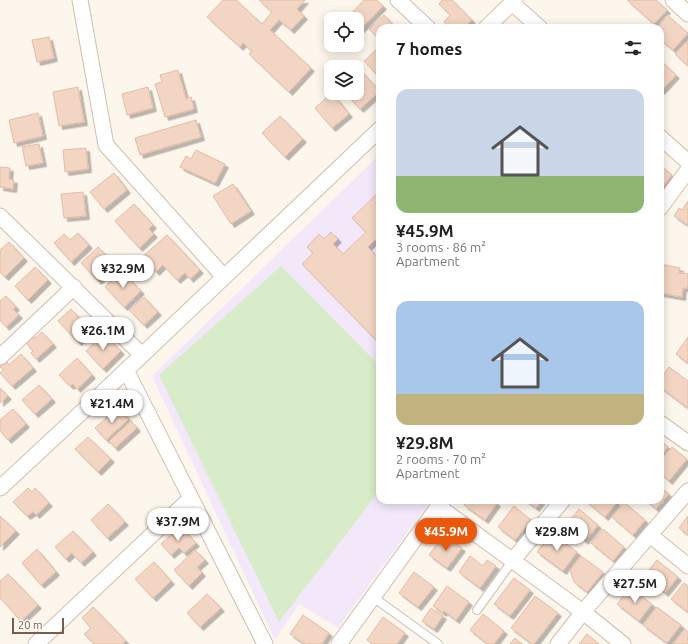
<!DOCTYPE html>
<meta charset="utf-8">
<style>
body{margin:0;font-family:Ubuntu,sans-serif;background:#f2f2f2;color:#222;height:100vh;display:flex;flex-direction:column;font-size:15px;white-space:nowrap}
*{box-sizing:border-box;margin:0}
p{font-size:13px;color:#767676}
.icon{flex:none;width:22px;height:22px;fill:none;stroke:currentColor;stroke-width:2;stroke-linecap:round;stroke-linejoin:round}
.map{position:relative;flex:1;overflow:hidden}
.side{position:absolute;left:376px;top:24px;width:288px;height:480px;display:flex;flex-direction:column;background:#fff;border-radius:12px;box-shadow:0 2px 10px #0003}
.side>*{flex:none}
.fabs{position:absolute;left:324px;top:12px;display:grid;gap:8px}
.fabs a{display:grid;place-items:center;width:40px;height:40px;border-radius:8px;background:#fff;box-shadow:0 2px 10px #0003;font-size:20px}
.scale{position:absolute;left:12px;bottom:10px;width:52px;box-sizing:border-box;padding-left:4px;border:2px solid #7a5c4d;border-top:0;font-size:11px;line-height:14px;white-space:nowrap;color:#7a5c4d;-webkit-text-stroke:3px #fffaf3;paint-order:stroke}
.price{position:absolute;translate:-50% -34px;padding:0 9px;border-radius:14px;background:#fff;color:#222;font-size:13px;line-height:26px;filter:drop-shadow(0 1px 2px #0008)}
.price::after{content:'';position:absolute;left:50%;top:24px;width:12px;height:9px;margin-left:-6px;background:inherit;clip-path:polygon(0 0,100% 0,50% 100%)}
.price.on{background:#ea580c;color:#fff}
ul{padding:0;list-style:none}
li{display:grid;align-content:center;gap:8px;height:212px;padding:0 20px}
li span{display:grid;place-items:center;height:124px;border-radius:12px;color:#555}
li>.icon{margin-inline-start:auto}
span .icon{width:72px;height:72px;fill:#fffc;stroke-width:1}
li b{font-size:17px}
h2{display:flex;justify-content:space-between;align-items:center;height:48px;padding:0 20px;font-size:17px}
.map>svg:first-child{display:block}
.education{fill:#f3e8fa}
.pitch{fill:#d8ecc9}
.building{fill:#f3d5c3;stroke:#e6bba3;filter:url(#shadow)}
.lines{fill:none;stroke-linecap:round;stroke-linejoin:round}
.service-casing{stroke:#d1beb0;stroke-width:10}
.minor-casing{stroke:#d1beb0;stroke-width:17}
.service{stroke:#fff;stroke-width:8}
.minor{stroke:#fff;stroke-width:15}
</style>
<div class="map">
<svg width="688" height="644" viewBox="0 0 688 644">
<defs>
<filter id="shadow"><feDropShadow dx="3.5" dy="3.5" stdDeviation="0" flood-color="#0004"/></filter>
</defs>
<rect width="100%" height="100%" fill="#fdf6ec"/>
<!-- education -->
<path class="education" d="M380 154V500H431L338 628 299 604 275 640 152 376Z"/>
<!-- pitch -->
<path class="pitch" d="M281 266 380 366V490L279 622 159 375Z"/>
<!-- building -->
<path class="building" d="M223 0H236L262 24 272 12 259 0H305L297 9 304 16 291 30 279 20 270 30 311 68 289 92 249 54 252 51 243 43 240 47 207 17Z
M364 0H377L383 6 357 33V19H346Z
M442 0H452L472 20 464 28H450L444 22 450 15 439 4Z
M627 0H656L667 10 654 24Z
M384 15 396 28H380V40L369 29Z
M667 15 688 33 673 50 660 39V28H657Z
M49 37 54 58 37 62 32 40Z
M688 40V66L675 54Z
M379 47 380 48V78L364 61Z
M660 60 676 75 661 91 660 90Z
M178 70 186 99 191 97 194 109 165 117 155 84 162 82 160 75Z
M361 71 380 91 360 109 345 93H357V75Z
M78 87 84 122 59 126 53 92Z
M148 87 153 108 127 115 122 94Z
M332 93 349 114 332 128 315 108Z
M38 113 43 136 14 143 9 120Z
M280 116 303 139 285 157 262 133Z
M196 120 201 137 140 155 135 138Z
M39 144 43 163 26 166 22 147Z
M86 148 88 169 65 172 63 150Z
M196 150 225 164 215 183 180 167 186 156 191 159Z
M660 165 672 175 660 190Z
M0 167 10 168 9 179 14 180 13 189 0 187Z
M114 173 127 190 104 209 90 192Z
M233 184 251 211 231 224 213 196Z
M380 191V245L375 240 368 247 380 260V344L302 264 313 253 307 247 319 234 324 239 331 232 338 239 333 244 343 254 366 232 352 218Z
M83 192 86 216 64 218 61 194Z
M688 201V225L674 216 679 208 682 210Z
M134 204 153 225 149 229 154 234 139 248 115 221Z
M78 233 89 245 71 262 54 243 64 234 70 240Z
M167 235 200 270 190 279 185 273 177 280 163 265 156 272 142 257Z
M9 242 24 258 5 277 0 272V250Z
M98 247 115 264 98 281 81 263Z
M660 264 680 268 679 273 688 274V288H683L682 297 660 293Z
M35 267 48 280 28 300 15 286Z
M122 271 141 291 124 307 105 287Z
M6 296 16 307 13 309 19 315 6 327 0 320V301Z
M144 297 158 312 144 325 129 310Z
M71 309 91 330 78 342 58 321Z
M42 332 53 344 36 359 31 353 33 351 26 343 33 336 35 338Z
M104 334 121 351 103 369 86 351Z
M688 337V363L676 354Z
M21 354 33 368 12 386 0 373 4 370 0 367 6 361 9 365Z
M77 358 92 375 77 389 73 384 70 386 59 375Z
M669 367 688 381V408L660 387V379Z
M39 385 52 399 35 414 22 400Z
M0 388 8 396 0 403Z
M118 407 129 419 106 440 95 428Z
M13 409 26 424 8 440 0 431V420Z
M131 421 137 428 115 448 109 441Z
M88 437 111 459 98 472 75 449Z
M660 440 668 447 660 457Z
M672 447 687 459 669 481 660 473V461Z
M660 487 669 494 656 509 646 500H660Z
M28 488 32 492 35 488 49 503 36 515 33 512 27 516 13 502Z
M468 500H493L497 503 485 520 464 505Z
M525 500H542L536 508Z
M585 500H615L617 502 605 517Z
M624 502 645 520 633 535 612 517Z
M108 504 125 522 107 538 91 520Z
M514 506 531 520 515 540 498 527Z
M579 509 598 525 585 541 566 525Z
M0 516 16 531 0 547Z
M688 516V535L679 528Z
M180 526 196 543 184 553 179 548 171 555 161 544Z
M603 529 624 547 613 561 591 543Z
M73 531 93 552 81 563 72 553 66 559 55 547Z
M552 533 577 552 563 571 537 552Z
M444 535 462 548 447 568 429 555Z
M37 549 56 572 41 585 22 563Z
M195 550 205 560 197 567 202 573 189 586 174 570Z
M470 556 483 566 487 560 496 566 480 588 459 572Z
M581 556 603 572 587 592 574 582 570 570Z
M657 560 678 577 665 593 644 576Z
M154 562 171 581 153 598 135 579Z
M414 572 434 587 418 607 399 593Z
M8 574 38 605 21 621 0 598V581Z
M514 578 530 590 510 616 494 604Z
M684 583 688 586V612L671 599Z
M447 586 469 602 456 620 444 611 443 613 433 606Z
M630 588 652 604 639 621 617 604Z
M207 594 221 608 200 627 187 613Z
M535 596 558 613 534 644H532L511 628Z
M93 607 126 641 122 644H94L84 634 91 628 82 618Z
M657 607 681 625 667 643 643 625Z
M431 608 443 616 434 629 422 621Z
M483 614 504 631 494 644H488L470 630Z
M303 615 329 633 322 644H305L290 634Z
M383 617 405 633 397 644H372L367 640Z
M685 629 688 632V644H673Z
M587 634 599 644H579Z
M515 638 522 644H510Z"/>
<g class="lines">
<!-- service casing -->
<g class="service-casing">
<path id="service" d="M373 597 438 644
M477 610 513 560"/>
</g>
<!-- minor casing -->
<g class="minor-casing">
<path id="minor" d="M80 0 106 145 224 277
M398 0 428 28
M673 0 688 14
M512 3 540 28
M486 28 515 0
M660 137 688 162
M660 208 688 170
M0 216 142 355
M0 357 74 287
M126 370 265 644
M660 423 688 443
M0 488 99 396 380 129
M439 507 583 612 623 644
M650 535 688 566
M513 560 563 500
M36 644 191 498
M339 644 443 500
M558 644 583 612 688 491"/>
</g>
<!-- service -->
<use href="#service" class="service"/>
<!-- minor -->
<use href="#minor" class="minor"/>
</g>
</svg>
<div class="fabs">
<a><svg class="icon" aria-label="locate" viewBox="0 0 24 24"><circle cx="12" cy="12" r="6"/><path d="M12 2v4M12 18v4M2 12h4M18 12h4"/></svg></a>
<a><svg class="icon" aria-label="layers" viewBox="0 0 24 24"><path d="M12 4l9 5-9 5-9-5zM3 14l9 5 9-5"/></svg></a>
</div>
<div class="scale">20 m</div>
<b class="price" style="left:123px;top:289px">¥32.9M</b>
<b class="price" style="left:103px;top:351px">¥26.1M</b>
<b class="price" style="left:112px;top:424px">¥21.4M</b>
<b class="price" style="left:178px;top:542px">¥37.9M</b>
<b class="price on" style="left:446px;top:552px">¥45.9M</b>
<b class="price" style="left:557px;top:552px">¥29.8M</b>
<b class="price" style="left:635px;top:604px">¥27.5M</b>
<section class="side">
<h2>7 homes<svg class="icon" aria-label="filters" viewBox="0 0 24 24"><path d="M4 7h16M4 17h16"/><circle cx="9" cy="7" r="2"/><circle cx="15" cy="17" r="2"/></svg></h2>
<ul>
<li><span style="background:linear-gradient(#c9d6e8 70%,#8fb573 0)"><svg class="icon" aria-label="home" viewBox="0 0 24 24"><path d="M3 11l9-7 9 7M6 9v11h12V9"/></svg></span><div><b>¥45.9M</b><p>3 rooms · 86 m²</p><p>Apartment</p></div></li>
<li><span style="background:linear-gradient(#a9c7e8 75%,#c2b280 0)"><svg class="icon" aria-label="home" viewBox="0 0 24 24"><path d="M3 11l9-7 9 7M6 9v11h12V9"/></svg></span><div><b>¥29.8M</b><p>2 rooms · 70 m²</p><p>Apartment</p></div></li>
</ul>
</section>
</div>
